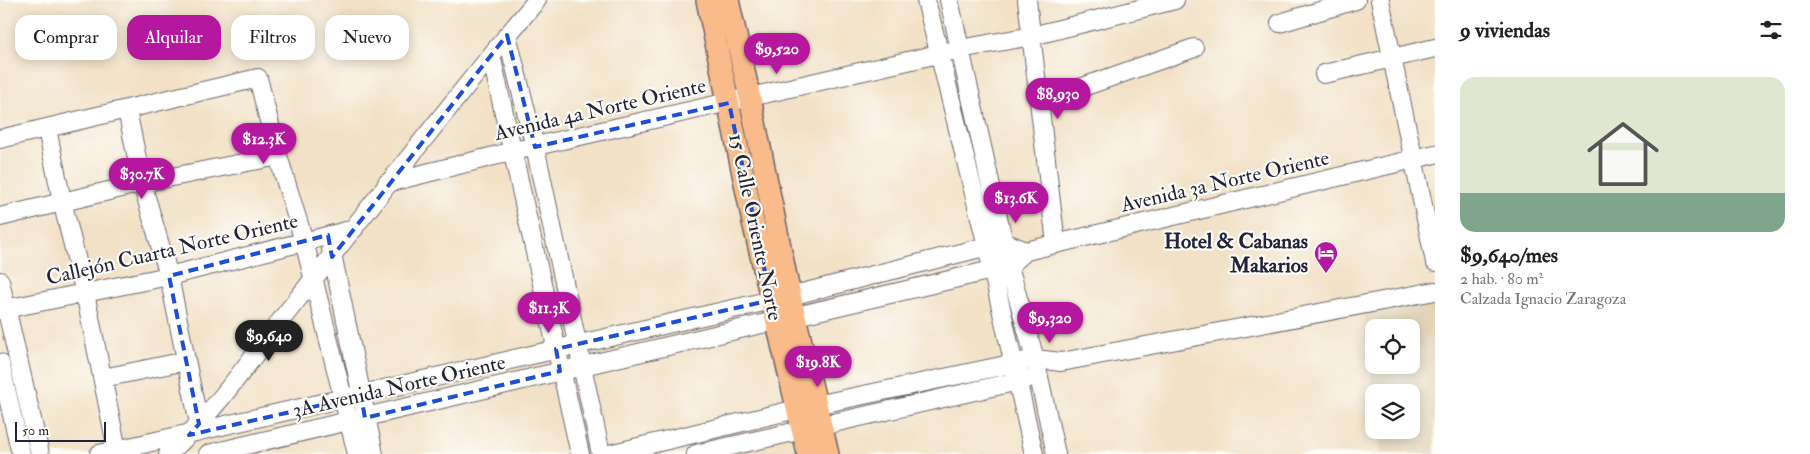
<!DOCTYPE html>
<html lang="es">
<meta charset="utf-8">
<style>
body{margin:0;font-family:"IM FELL Double Pica",serif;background:#f6f6f6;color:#202124;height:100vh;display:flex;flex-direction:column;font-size:19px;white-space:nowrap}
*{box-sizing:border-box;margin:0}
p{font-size:16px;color:#757577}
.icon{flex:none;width:28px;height:28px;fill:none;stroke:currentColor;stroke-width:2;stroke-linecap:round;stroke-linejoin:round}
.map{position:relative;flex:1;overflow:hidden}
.panel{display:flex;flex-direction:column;background:#fff;width:375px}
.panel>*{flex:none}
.hud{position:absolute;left:15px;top:15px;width:475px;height:45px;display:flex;gap:10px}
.fabs{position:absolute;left:1365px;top:319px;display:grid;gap:10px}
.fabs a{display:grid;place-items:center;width:55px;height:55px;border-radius:10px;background:#fff;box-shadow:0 2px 12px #0003;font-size:25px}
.scale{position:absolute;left:15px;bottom:12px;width:91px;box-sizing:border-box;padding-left:5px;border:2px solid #22223b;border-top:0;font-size:14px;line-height:18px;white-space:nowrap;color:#22223b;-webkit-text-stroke:4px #fdfcf7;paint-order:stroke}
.price{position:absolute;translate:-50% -42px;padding:0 11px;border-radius:18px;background:#b5179e;color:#fff;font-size:16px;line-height:32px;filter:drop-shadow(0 1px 2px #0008)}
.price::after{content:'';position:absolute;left:50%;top:30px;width:15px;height:11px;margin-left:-8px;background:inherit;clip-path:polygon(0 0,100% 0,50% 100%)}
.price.active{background:#222;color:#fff}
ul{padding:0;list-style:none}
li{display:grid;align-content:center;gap:10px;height:265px;padding:0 25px}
li span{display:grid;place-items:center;height:155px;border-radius:15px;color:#555}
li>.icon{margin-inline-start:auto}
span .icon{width:90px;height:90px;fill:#fffc;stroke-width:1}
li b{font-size:21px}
h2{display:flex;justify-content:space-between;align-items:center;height:60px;padding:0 25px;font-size:21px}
.pill{padding:0 18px;border-radius:15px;background:#fff;box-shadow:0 2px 12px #0003;font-size:18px;line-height:45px}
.pill.active{background:#b5179e;color:#fff}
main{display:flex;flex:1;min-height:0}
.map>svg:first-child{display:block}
.built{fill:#e1d2b5;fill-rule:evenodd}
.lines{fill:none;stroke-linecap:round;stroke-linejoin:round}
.minor-casing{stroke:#6b656c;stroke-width:20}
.major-casing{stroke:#6b656c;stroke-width:24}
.minor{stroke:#fff;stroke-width:18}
.major{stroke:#fabb8b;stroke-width:21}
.marked{fill:none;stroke:#1d4ed8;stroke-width:4;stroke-dasharray:10 6;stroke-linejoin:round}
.labels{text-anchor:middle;stroke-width:4.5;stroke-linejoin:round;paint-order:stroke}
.street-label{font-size:21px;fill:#22223b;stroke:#fdfcf7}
.poi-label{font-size:21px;font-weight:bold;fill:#22223b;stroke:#fdfcf7;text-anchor:end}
</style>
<main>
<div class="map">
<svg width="1435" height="454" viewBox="0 0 1435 454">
<rect width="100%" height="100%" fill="#fdfcf7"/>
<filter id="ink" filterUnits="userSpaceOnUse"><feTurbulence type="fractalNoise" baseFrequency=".02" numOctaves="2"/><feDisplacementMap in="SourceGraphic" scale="10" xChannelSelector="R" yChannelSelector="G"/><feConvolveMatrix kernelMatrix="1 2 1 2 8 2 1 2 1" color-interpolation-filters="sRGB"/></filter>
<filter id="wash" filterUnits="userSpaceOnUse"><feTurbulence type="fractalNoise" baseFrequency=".0096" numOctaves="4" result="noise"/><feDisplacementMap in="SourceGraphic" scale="20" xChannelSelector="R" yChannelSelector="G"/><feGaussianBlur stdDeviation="1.12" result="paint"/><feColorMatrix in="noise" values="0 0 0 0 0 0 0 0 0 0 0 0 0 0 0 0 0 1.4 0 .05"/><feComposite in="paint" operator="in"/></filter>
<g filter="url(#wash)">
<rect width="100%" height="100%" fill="#f2e1c6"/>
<!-- built -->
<path class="built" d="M1435 296V454H1381L1378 430H1411V392H1374V396L1363 309ZM1374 328H1411V365H1374Z"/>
</g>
<g filter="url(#ink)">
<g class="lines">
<!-- minor casing -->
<g class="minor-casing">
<path id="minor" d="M926 0 987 246 1034 454
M949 0 1009 266 1035 359 1056 454
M1027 0 1056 244
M1380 0 1435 262
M1280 23 1356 0
M507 35 535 147 601 454
M491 55 580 454
M1324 74 1435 48
M1040 102 1194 48
M127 110 142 183 169 276 199 424
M47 129 62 201 85 293 117 450
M0 139 258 78 278 156 304 241 357 454
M387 183 514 151 960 49 1032 36 1175 0
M0 217 142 183 278 156
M331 249 374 454
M0 281 40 454
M0 310 169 276 354 229
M0 363 21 454
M103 378 186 361
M99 454 790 296 1004 242 1026 251
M168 454C217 411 255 352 296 301 376 200 454 98 537 0
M208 454 1009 266 1026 251 1435 154
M609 454 797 409 1035 359 1061 362 1435 291
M696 454 1027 379"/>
</g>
<!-- major casing -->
<g class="major-casing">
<path id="major" d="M707 0 753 222 808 454
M728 0 750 98 790 296 828 454"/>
</g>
<!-- minor -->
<use href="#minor" class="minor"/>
<!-- major -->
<use href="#major" class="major"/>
</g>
</g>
<!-- marked area -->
<path class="marked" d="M507 35 535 147 729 103 771 300 556 349 560 371 365 418 361 396 189 435 199 424 169 276 328 235 332 257Z"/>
<!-- icons -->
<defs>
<g id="hotel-pin" transform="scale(1.25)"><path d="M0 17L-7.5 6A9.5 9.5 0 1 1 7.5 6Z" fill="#b5179e" stroke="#fdfcf7"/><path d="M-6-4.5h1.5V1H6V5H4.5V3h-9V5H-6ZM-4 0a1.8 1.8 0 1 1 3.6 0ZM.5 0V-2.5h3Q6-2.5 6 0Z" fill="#fff"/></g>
</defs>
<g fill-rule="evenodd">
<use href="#hotel-pin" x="1326" y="253"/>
</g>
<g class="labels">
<!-- street labels -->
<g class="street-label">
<text transform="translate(600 109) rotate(-13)" y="7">Avenida 4a Norte Oriente</text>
<text transform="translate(1225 181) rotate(-13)" y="7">Avenida 3a Norte Oriente</text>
<text transform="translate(756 227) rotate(78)" y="7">15 Calle Oriente Norte</text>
<text transform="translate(172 249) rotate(-13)" y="7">Callejón Cuarta Norte Oriente</text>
<text transform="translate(399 386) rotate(-13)" y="7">3A Avenida Norte Oriente</text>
</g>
<!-- poi labels -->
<g class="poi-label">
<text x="1308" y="248">Hotel &amp; Cabanas<tspan x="1308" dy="24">Makarios</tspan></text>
</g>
</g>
</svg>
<div class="fabs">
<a><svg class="icon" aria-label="locate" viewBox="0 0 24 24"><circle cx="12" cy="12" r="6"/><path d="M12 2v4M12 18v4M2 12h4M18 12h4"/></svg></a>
<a><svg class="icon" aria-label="layers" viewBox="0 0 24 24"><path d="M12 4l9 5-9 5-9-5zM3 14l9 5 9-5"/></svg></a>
</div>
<div class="scale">50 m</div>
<b class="price" style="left:777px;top:75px">$9,520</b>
<b class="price" style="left:1058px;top:120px">$8,930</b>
<b class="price" style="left:264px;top:165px">$12.3K</b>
<b class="price" style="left:142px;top:200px">$30.7K</b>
<b class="price" style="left:1016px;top:224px">$13.6K</b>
<b class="price" style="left:549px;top:334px">$11.3K</b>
<b class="price" style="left:1050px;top:344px">$9,320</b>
<b class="price active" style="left:269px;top:362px">$9,640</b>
<b class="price" style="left:818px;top:388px">$19.8K</b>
<div class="hud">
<a class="pill">Comprar</a>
<a class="pill active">Alquilar</a>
<a class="pill">Filtros</a>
<a class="pill">Nuevo</a>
</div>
</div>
<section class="panel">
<h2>9 viviendas<svg class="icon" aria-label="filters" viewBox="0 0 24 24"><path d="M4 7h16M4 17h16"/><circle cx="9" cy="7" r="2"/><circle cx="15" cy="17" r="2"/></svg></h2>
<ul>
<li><span style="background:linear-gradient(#dfe7d0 75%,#7fa58c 0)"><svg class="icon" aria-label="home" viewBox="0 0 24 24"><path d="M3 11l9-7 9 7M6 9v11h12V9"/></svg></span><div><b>$9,640/mes</b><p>2 hab. · 80 m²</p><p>Calzada Ignacio Zaragoza</p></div></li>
</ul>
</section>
</main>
